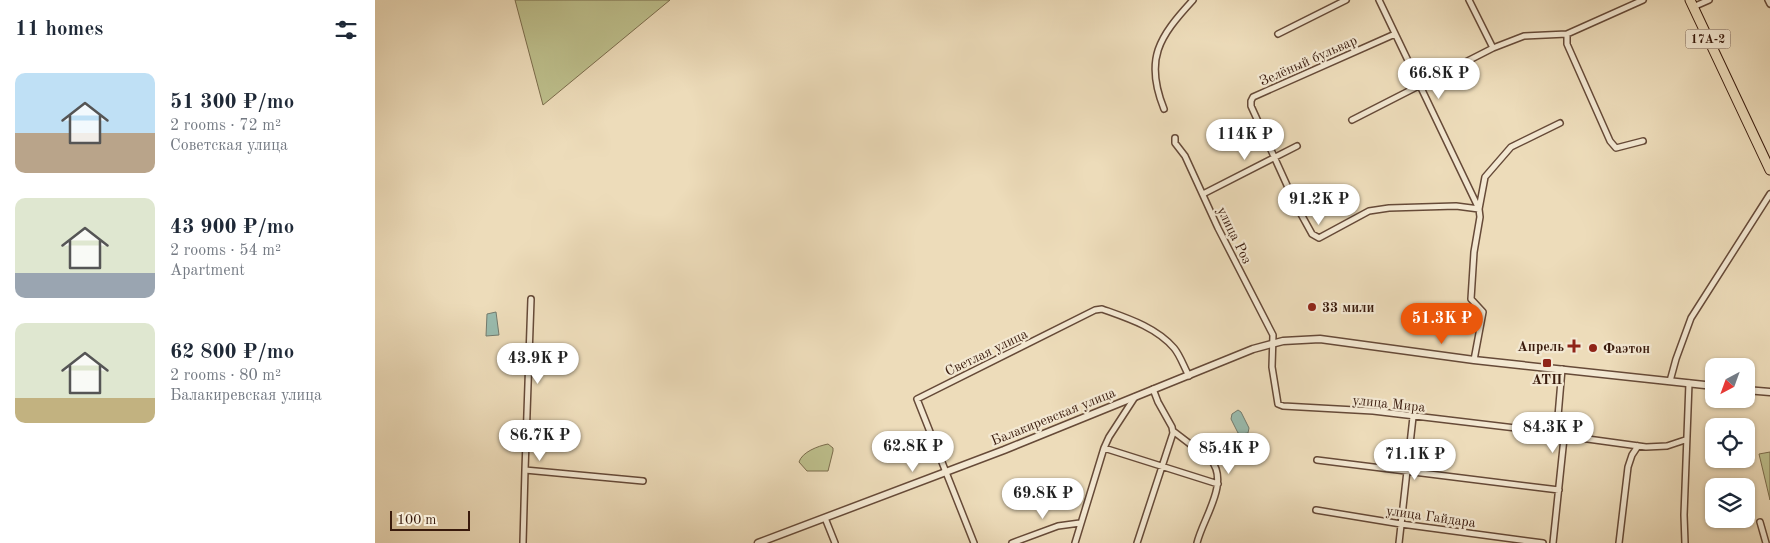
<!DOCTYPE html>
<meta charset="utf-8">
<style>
body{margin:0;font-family:"Old Standard TT",serif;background:#f6f6f7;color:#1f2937;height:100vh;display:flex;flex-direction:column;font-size:19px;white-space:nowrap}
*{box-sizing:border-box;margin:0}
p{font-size:16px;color:#747a83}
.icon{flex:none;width:28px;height:28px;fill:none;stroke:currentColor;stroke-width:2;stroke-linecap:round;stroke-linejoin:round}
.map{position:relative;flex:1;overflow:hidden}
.drawer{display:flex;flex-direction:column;background:#fff;width:375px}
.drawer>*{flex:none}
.needle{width:32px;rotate:221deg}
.fabs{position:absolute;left:1330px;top:358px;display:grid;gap:10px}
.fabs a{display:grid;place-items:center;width:50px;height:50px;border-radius:10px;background:#fff;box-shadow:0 1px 4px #0004;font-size:25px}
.scale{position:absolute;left:15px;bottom:12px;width:80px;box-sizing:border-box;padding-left:5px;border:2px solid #391a0c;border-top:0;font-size:14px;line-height:18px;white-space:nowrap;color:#391a0c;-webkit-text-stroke:4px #f3e8d2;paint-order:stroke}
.price{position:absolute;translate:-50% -42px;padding:0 11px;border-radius:18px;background:#fff;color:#222;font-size:16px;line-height:32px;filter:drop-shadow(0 1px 2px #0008)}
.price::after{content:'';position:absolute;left:50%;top:30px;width:15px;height:11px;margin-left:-8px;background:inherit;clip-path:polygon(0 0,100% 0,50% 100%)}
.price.current{background:#ea580c;color:#fff}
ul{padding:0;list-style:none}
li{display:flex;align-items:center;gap:15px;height:125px;padding:0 15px}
li span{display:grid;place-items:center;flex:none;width:140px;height:100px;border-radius:10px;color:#555}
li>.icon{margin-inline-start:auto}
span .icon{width:60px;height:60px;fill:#fffc;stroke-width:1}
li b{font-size:21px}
h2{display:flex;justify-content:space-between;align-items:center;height:60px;padding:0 15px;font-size:21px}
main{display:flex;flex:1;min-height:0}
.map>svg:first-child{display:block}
.green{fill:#bdbf8c;stroke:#7b6c4c}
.water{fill:#99bcaf;stroke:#737b6e}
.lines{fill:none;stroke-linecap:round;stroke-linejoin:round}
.minor-casing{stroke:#664a38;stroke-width:8}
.tertiary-casing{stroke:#664a38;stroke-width:9}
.primary-casing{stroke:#391a0c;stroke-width:11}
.minor{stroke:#f3e8d2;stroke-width:5}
.tertiary{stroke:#f3e8d2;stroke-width:6}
.primary{stroke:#eddcba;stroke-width:9}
.poi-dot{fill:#8f2418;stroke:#f3e8d2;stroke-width:2}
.labels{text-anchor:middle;stroke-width:4.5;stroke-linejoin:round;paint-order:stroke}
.shield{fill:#f3e8d2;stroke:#715847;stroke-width:1}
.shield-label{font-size:12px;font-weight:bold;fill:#391a0c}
.street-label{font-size:14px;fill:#391a0c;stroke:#f3e8d2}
.poi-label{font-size:14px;font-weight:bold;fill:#391a0c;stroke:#f3e8d2;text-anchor:start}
</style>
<main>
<section class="drawer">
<h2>11 homes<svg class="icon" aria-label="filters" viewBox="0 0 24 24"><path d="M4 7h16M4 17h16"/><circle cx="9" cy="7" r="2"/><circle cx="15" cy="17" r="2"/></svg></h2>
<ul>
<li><span style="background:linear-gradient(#bfe0f5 60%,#b9a48a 0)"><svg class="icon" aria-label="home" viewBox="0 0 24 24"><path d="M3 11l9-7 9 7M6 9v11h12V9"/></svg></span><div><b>51 300 ₽/mo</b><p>2 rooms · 72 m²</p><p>Советская улица</p></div></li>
<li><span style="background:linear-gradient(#dfe7d0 75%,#9aa5b1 0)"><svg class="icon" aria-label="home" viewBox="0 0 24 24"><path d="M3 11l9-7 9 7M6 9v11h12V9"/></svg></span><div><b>43 900 ₽/mo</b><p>2 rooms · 54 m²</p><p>Apartment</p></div></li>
<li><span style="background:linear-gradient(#dfe7d0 75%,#c2b280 0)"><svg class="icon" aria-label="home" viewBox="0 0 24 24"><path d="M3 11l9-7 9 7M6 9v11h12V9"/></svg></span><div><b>62 800 ₽/mo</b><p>2 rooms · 80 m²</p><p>Балакиревская улица</p></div></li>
</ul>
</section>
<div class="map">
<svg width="1395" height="543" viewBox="0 0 1395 543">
<rect width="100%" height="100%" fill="#eddcba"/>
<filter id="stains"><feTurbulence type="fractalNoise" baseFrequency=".004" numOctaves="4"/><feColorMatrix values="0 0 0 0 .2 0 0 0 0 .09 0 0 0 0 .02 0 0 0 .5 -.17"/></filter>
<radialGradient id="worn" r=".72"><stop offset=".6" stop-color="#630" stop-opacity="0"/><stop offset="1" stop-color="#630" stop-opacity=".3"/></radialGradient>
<!-- green -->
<path class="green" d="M140 0H295L168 105Z
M453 444 458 448V451L453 471H432L424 462C427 452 443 446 453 444Z
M1395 452V500L1384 454Z"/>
<!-- water -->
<path class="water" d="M121 312 124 335 111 336 112 314Z
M863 410 866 412 874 428 873 433 866 434 863 433 856 419 857 414Z"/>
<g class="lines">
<!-- minor casing -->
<g class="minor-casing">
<path id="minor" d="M1004 0 1104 209 1105 217 1099 252 1096 299 1108 312 1099 360
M1094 0 1118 48
M1393 0 1395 4
M1318 7 1334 0
M903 34 971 0
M1020 34 878 97 876 101V106L921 205 937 234 944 238 994 211 1014 208 1081 206 1104 209 1110 177 1136 147 1185 123
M1192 34V44L1235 141 1241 148 1268 141
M789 109C769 59 784 37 818 0
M977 120 1118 48 1149 36 1192 34 1268 0
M800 138V143L810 156 843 228 898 335 897 367 903 404 908 406 998 411 1183 433
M828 194 922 146
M1295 381 1301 359 1316 318 1395 194
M798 431 836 460C855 483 828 518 822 543
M1189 438 1198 437 1271 447 1292 446 1310 440
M729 448 843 484
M942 460 1184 490
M150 470 156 299
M941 510 1026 524 1168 543
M450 518 460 543
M1385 522 1391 543
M148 543 150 470 268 481
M599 543 542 399 720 310 727 309C752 318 781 327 799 348 805 355 809 367 814 376
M637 543 683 526 705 523
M700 543 729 448 734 437 760 397
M762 543 798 433 797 427 783 402 778 389
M1024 543 1038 417
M1178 543 1189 438 1183 433 1182 428 1187 369
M1244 543 1253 467 1257 455 1263 446
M1310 543 1309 515 1314 383"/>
</g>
<!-- tertiary casing -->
<g class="tertiary-casing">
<path id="tertiary" d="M1371 390 1395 392
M383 543 629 450 878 349 908 341 945 339 1099 360 1339 386"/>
</g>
<!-- primary casing -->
<g class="primary-casing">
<path id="primary" d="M1315 0 1395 170"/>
</g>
<!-- minor -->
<use href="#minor" class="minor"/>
<!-- tertiary -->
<use href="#tertiary" class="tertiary"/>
<!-- primary -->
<use href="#primary" class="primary"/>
</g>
<!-- markers -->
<g class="poi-dot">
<circle cx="937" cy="307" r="5"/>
<path d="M1196.5 338.5h5v5h5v5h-5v5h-5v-5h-5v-5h5z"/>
<circle cx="1218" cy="348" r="5"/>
<rect x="1167" y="358" width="10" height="10" rx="2.5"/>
</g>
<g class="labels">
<!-- shield labels -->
<rect class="shield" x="1310.5" y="29.5" width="45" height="19" rx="4"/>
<g class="shield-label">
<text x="1333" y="43">17А-2</text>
</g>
<!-- street labels -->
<g class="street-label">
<text transform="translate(933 60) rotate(-24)" y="5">Зелёный бульвар</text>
<text transform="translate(860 235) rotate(64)" y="5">улица Роз</text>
<text transform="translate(611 352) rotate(-26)" y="5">Светлая улица</text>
<text transform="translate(1014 403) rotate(6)" y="5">улица Мира</text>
<text transform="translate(678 416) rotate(-22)" y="5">Балакиревская улица</text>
<text transform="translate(1056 516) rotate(8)" y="5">улица Гайдара</text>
</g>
<!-- poi labels -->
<g class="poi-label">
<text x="947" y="312">33 мили</text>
<text x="1189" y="351" text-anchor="end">Апрель</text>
<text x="1228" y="353">Фаэтон</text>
<text x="1172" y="384" text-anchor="middle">АТП</text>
</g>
</g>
<rect width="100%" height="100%" filter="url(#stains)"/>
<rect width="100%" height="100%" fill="url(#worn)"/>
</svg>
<div class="fabs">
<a><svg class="needle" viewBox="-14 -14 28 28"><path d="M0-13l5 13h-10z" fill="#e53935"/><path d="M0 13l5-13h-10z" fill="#747a83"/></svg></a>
<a><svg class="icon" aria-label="locate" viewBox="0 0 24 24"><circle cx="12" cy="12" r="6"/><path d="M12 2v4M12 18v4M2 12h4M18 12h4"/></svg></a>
<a><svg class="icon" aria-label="layers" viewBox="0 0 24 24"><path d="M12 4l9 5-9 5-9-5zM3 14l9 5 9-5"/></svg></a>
</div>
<div class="scale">100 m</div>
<b class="price" style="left:1064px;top:100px">66.8K ₽</b>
<b class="price" style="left:870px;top:161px">114K ₽</b>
<b class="price" style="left:944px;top:226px">91.2K ₽</b>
<b class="price current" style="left:1067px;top:345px">51.3K ₽</b>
<b class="price" style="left:163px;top:385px">43.9K ₽</b>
<b class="price" style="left:1178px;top:454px">84.3K ₽</b>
<b class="price" style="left:165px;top:462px">86.7K ₽</b>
<b class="price" style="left:538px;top:473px">62.8K ₽</b>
<b class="price" style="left:854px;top:475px">85.4K ₽</b>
<b class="price" style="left:1040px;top:481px">71.1K ₽</b>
<b class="price" style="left:668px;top:520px">69.8K ₽</b>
</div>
</main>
